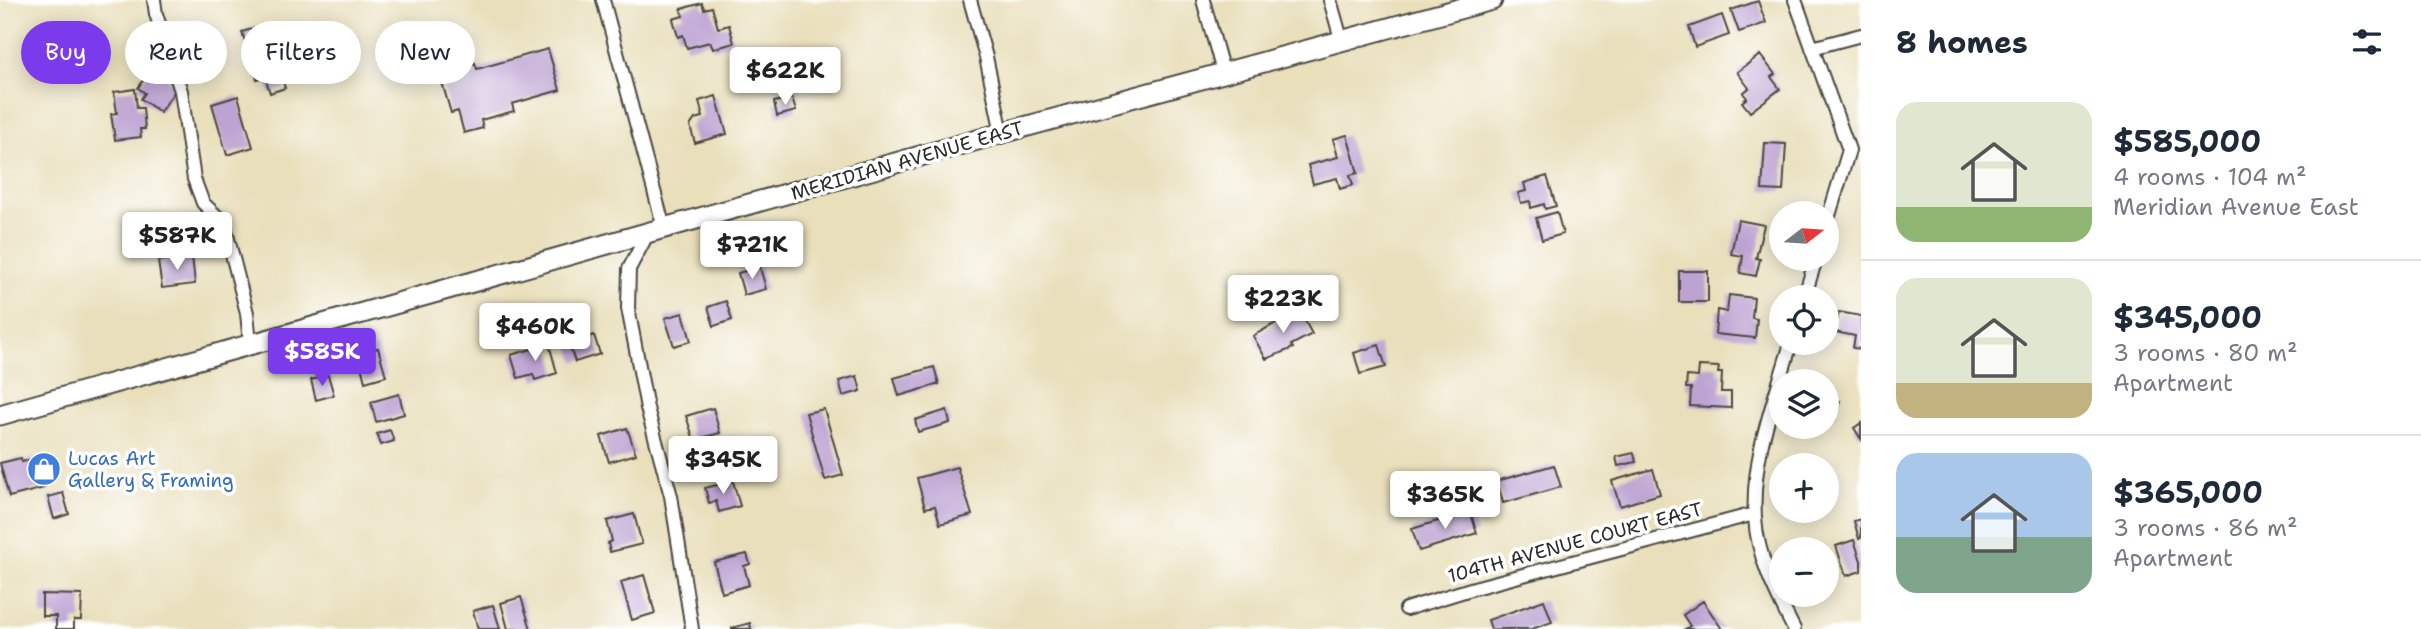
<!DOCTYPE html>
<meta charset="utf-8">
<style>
body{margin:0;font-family:"Shantell Sans",sans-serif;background:#f2f2f3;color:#1f2937;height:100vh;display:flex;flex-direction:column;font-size:26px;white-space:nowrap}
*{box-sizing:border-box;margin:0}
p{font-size:23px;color:#747a83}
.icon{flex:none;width:38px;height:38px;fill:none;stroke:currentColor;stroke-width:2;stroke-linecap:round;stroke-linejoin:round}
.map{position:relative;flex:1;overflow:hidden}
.sheet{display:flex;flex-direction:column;background:#fff;width:560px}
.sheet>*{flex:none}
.banner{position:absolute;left:21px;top:21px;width:665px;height:63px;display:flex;gap:14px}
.needle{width:46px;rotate:73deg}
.tools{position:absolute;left:1769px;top:201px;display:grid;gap:14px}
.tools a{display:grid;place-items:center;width:70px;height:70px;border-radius:50%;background:#fff;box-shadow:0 4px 18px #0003;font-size:35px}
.price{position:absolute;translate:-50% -60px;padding:0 16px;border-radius:7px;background:#fff;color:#222;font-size:23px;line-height:46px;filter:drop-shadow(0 2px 4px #0008)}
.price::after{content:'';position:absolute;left:50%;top:42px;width:21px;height:16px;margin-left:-10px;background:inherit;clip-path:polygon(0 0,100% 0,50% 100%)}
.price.active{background:#7c3aed;color:#fff}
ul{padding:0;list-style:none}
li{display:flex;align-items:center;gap:21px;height:175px;padding:0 35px}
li+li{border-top:2px solid #e0e1e3}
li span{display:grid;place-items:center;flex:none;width:196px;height:140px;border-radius:21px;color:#555}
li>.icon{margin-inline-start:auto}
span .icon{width:84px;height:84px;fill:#fffc;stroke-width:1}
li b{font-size:30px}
h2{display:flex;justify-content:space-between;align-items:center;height:84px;padding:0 35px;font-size:30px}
.tag{padding:0 24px;border-radius:32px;background:#fff;box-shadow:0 4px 18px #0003;font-size:24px;line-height:63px}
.tag.active{background:#7c3aed;color:#fff}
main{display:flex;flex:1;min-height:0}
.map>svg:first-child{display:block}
.building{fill:#bda3d2}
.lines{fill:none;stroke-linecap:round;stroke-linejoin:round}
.street-casing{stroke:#484641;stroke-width:16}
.primary-casing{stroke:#484641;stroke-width:23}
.street{stroke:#fff;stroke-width:12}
.primary{stroke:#fff;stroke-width:19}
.labels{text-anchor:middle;stroke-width:7;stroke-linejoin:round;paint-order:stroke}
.street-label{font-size:19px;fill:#2b2b2b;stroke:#fff}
.shop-label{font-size:19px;fill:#366cbe;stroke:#fff;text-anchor:start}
</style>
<main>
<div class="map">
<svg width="1861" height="629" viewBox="0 0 1861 629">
<rect width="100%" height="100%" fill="#fff"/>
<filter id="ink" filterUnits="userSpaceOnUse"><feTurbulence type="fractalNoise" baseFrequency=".0143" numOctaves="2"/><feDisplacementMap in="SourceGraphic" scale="14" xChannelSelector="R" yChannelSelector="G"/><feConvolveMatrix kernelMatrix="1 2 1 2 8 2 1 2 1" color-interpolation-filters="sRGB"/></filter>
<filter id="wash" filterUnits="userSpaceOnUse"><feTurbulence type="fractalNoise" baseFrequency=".00686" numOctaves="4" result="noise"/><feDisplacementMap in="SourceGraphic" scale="28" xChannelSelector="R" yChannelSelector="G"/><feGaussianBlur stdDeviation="1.57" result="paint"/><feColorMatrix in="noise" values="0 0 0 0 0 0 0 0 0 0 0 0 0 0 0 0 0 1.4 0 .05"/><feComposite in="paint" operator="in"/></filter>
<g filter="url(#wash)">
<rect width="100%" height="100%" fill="#e9dfbb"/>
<g id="blocks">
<!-- building -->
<path class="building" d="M1758 1 1766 23 1739 32 1731 10Z
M702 3 704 9 712 7 718 28 729 25 734 43 713 49 710 42 687 48 683 35 678 37 673 19 683 16 681 9Z
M1722 15 1729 35 1695 47 1689 27Z
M265 25 275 56 291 51 296 67 280 72 285 88 270 93 265 77 257 79 242 32Z
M548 49 560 90 512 104 514 111 481 120 483 128 464 133 458 111 451 113 441 79 466 72 465 66 475 63 477 69Z
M1760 55 1775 74 1771 77 1780 89 1750 112 1742 102 1747 98 1743 93 1749 88 1737 72Z
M152 67 179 85 160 112 141 99 145 93 138 88Z
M135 89 137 108H143L145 129H140L141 137 115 140 111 114 117 113 114 92Z
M238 96 253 147 227 155 212 104Z
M716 96 727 134 695 143 690 126 695 119 703 117 699 101Z
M792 98 796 111 777 116 774 102Z
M1347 135 1358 173 1350 175 1353 185 1340 189 1337 178 1313 184 1308 165 1338 157 1333 139Z
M1765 143 1786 144 1783 191 1762 190Z
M1547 176 1556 206 1545 209 1544 204 1531 208 1530 201 1521 203 1518 193 1526 191 1524 183Z
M1557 212 1563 234 1542 240 1536 218Z
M1738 220 1764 225 1756 258 1760 259 1756 276 1740 273 1743 256 1731 254Z
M192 256 195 284 162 288 158 261Z
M760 267 766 289 744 295 738 273Z
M1679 271H1708V302H1679Z
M1729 295 1754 298 1752 318 1757 319 1755 338 1715 334 1717 310 1727 312Z
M726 301 732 320 714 326 708 307Z
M1299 310 1312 334 1291 345 1293 348 1266 359 1253 336Z
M1839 312 1861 316V349L1853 348 1855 336 1835 332Z
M683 313 691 341 674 346 665 318Z
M594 335 600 354 575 362 569 344Z
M549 344 557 373 535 380 533 374 518 378 511 355Z
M1379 345 1386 367 1360 374 1354 353Z
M372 347 373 349 378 348 386 376 365 382 361 366 356 367 352 352Z
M1699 366 1719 367 1718 373H1722L1721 392H1731V408L1690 406 1691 388H1686L1687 376 1698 377Z
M934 367 939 384 899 396 894 378Z
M328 375 334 395 316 400 311 380Z
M857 376 861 391 843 396 839 381Z
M399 394 404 414 376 422 371 402Z
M1835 399 1840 401 1835 417 1827 415V404L1833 405Z
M713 408 720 433 694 440 686 416Z
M824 409 843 475 825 480 806 413Z
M947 410 950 423 918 432 915 420Z
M1861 423V439L1854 428Z
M627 428 636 454 609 462 601 436Z
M390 430 394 441 381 445 377 434Z
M1634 453 1636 462 1618 466 1616 457Z
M45 456 50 473 40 475 44 488 9 497 0 463 21 458 22 462Z
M1554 465 1561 487 1503 503 1497 481Z
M957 467 972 515 940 524 935 506 925 508 917 478Z
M1653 469 1660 494 1620 506 1612 481Z
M733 481 740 506 719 512 716 501 709 503 705 488Z
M63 493 69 514 54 519 48 497Z
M1470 511 1477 533 1419 551 1412 529Z
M634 514 642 544 610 552 608 543 612 541 607 521Z
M1861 519V538L1859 539 1854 521Z
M1854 540 1861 561V571L1846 576 1836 546Z
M747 554 750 564 744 566 749 585 722 593 714 562Z
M644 575 655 613 632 620 621 582Z
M42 594 82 595 81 620H74V629H56V616H42Z
M521 597 531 629H508L501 603Z
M1544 600 1552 622 1532 629H1491L1488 620Z
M1703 601 1722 629H1685L1690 626 1683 615Z
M493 605 500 629H478L473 611Z
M750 623 751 629H732V628Z"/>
</g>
</g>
<g filter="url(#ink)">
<use href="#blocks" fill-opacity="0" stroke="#484641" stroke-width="2"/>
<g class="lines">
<!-- street casing -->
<g class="street-casing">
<path id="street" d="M154 0 156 14 181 91 194 179 203 203 224 223 247 313 250 344
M603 0 664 228
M970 0 986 57 1002 133
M1203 0 1223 72
M1330 0 1342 42
M1795 0 1849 150 1827 222
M1812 48 1861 35
M648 233 629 269 628 308 647 408 671 496 692 629
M1804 298 1816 259
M1791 343C1775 399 1751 458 1755 517 1757 557 1776 594 1794 629
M1406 609 1474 588 1754 514"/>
</g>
<!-- primary casing -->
<g class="primary-casing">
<path id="primary" d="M0 415 1002 133 1492 0"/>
</g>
<!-- street -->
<use href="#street" class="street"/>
<!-- primary -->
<use href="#primary" class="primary"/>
</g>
</g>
<!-- icons -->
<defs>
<g id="shop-disc" transform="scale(1.75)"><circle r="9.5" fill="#3f7fe0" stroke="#fff"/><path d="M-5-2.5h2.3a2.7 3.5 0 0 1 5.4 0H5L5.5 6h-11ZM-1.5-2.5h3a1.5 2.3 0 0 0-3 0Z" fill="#fff"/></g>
</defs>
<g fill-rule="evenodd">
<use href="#shop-disc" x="44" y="469"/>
</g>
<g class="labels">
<!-- street labels -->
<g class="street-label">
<text transform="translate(907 160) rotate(-16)" y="7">MERIDIAN AVENUE EAST</text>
<text transform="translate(1575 542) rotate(-15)" y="7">104TH AVENUE COURT EAST</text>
</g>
<!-- shop labels -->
<g class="shop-label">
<text x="68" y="465">Lucas Art<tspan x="68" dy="22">Gallery &amp; Framing</tspan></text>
</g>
</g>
</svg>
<div class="tools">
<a><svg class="needle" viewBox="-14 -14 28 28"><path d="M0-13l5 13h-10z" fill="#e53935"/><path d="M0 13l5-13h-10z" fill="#747a83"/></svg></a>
<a><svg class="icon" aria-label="locate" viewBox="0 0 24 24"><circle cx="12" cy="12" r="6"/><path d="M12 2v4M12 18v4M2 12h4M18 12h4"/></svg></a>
<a><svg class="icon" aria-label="layers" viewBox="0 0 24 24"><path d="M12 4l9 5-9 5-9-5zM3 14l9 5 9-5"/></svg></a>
<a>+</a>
<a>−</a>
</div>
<b class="price" style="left:785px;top:107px">$622K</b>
<b class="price" style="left:177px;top:272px">$587K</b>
<b class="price" style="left:752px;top:281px">$721K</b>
<b class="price" style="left:1283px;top:335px">$223K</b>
<b class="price" style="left:535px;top:363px">$460K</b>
<b class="price active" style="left:322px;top:388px">$585K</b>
<b class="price" style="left:723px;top:496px">$345K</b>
<b class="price" style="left:1445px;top:531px">$365K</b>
<div class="banner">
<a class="tag active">Buy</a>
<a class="tag">Rent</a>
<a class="tag">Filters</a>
<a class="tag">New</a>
</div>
</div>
<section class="sheet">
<h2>8 homes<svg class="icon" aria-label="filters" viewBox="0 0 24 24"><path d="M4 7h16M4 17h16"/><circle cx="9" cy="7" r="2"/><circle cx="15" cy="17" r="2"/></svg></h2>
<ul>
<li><span style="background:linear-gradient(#dfe7d0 75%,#8fb573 0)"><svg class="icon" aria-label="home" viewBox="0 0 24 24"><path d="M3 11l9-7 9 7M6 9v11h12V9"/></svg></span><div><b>$585,000</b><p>4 rooms · 104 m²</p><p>Meridian Avenue East</p></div></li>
<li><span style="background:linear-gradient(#dfe7d0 75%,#c2b280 0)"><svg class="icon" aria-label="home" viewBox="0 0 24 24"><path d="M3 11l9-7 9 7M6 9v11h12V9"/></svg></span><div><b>$345,000</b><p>3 rooms · 80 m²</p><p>Apartment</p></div></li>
<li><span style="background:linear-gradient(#a9c7e8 60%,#7fa58c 0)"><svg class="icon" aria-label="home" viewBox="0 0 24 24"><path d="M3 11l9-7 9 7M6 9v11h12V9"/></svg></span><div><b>$365,000</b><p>3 rooms · 86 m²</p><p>Apartment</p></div></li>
</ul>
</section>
</main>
